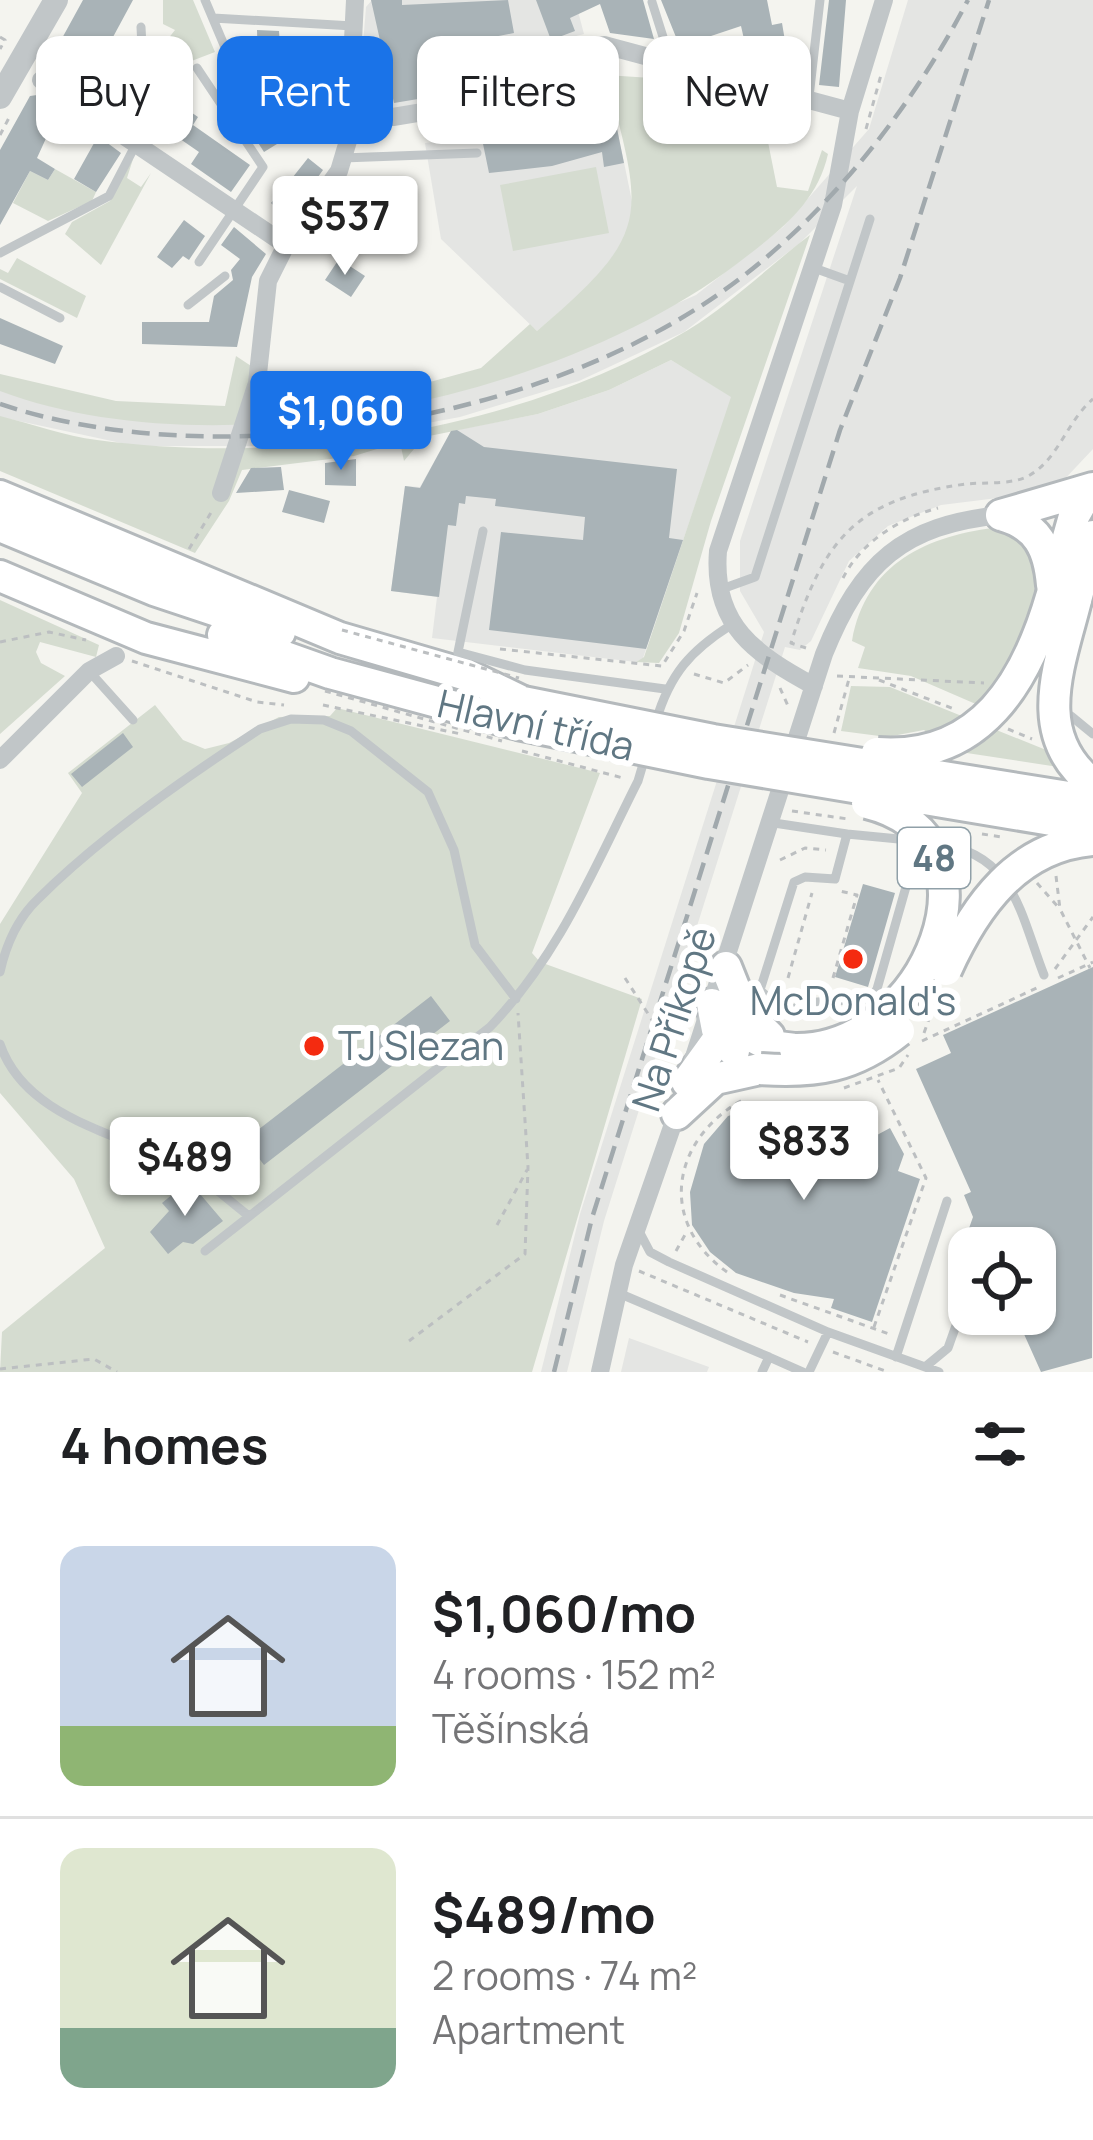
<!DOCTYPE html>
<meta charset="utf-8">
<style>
body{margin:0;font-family:Manrope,sans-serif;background:#f2f2f2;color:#202124;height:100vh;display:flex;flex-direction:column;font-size:45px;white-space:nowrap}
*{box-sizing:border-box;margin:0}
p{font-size:39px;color:#757577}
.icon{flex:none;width:66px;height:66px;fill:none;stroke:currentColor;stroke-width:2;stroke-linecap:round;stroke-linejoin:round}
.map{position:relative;height:1372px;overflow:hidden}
.drawer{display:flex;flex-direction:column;background:#fff;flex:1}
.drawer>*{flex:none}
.banner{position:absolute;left:36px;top:36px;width:1023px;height:108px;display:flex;gap:24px}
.buttons{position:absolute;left:948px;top:1227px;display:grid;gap:24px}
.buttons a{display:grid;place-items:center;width:108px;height:108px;border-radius:24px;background:#fff;box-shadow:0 3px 9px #0004;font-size:60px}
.price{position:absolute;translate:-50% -102px;padding:0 27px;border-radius:12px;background:#fff;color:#222;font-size:39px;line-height:78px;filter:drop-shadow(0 3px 6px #0008)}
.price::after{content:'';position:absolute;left:50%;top:72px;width:36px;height:27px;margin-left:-18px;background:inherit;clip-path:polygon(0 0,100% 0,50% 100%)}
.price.current{background:#1a73e8;color:#fff}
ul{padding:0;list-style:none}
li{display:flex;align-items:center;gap:36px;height:300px;padding:0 60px}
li+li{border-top:3px solid #e0e0e0}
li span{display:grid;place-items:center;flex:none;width:336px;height:240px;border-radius:24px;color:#555}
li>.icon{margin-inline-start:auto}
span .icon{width:144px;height:144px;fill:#fffc;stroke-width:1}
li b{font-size:51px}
h2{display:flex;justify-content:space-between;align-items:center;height:144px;padding:0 60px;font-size:51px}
.tag{padding:0 42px;border-radius:24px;background:#fff;box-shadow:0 3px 9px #0004;font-size:42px;line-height:108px}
.tag.current{background:#1a73e8;color:#fff}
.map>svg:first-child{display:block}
.built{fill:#e4e5e3}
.green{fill:#d5dcd0}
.building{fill:#a9b3b7}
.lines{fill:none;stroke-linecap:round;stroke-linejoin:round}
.primary-casing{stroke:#b4b9bc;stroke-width:36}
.path{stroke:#bcbfc1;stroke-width:3;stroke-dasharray:6 6;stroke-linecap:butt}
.service{stroke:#c1c6c8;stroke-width:9}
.minor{stroke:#c1c6c8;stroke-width:18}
.tertiary{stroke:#c1c6c8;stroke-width:24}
.primary{stroke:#fff;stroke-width:30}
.rail{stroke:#a1a9ad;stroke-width:4.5;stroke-dasharray:18 9;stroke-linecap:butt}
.primary-bridge-casing{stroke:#b4b9bc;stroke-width:36;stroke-linecap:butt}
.path-bridge{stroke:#bcbfc1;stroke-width:3;stroke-dasharray:6 6;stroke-linecap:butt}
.primary-bridge{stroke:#fff;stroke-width:30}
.poi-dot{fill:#f42b10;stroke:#fff;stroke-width:4.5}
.labels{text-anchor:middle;stroke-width:12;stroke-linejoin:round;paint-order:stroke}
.shield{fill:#fff;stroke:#90a0a8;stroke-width:3}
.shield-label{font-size:36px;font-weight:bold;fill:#607783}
.street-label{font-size:39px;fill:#607783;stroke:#fff}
.poi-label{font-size:39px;fill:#607783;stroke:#fff}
</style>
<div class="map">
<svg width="1093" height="1372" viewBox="0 0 1093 1372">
<rect width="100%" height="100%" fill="#f4f4ef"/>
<!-- built -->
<path class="built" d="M372 0H575L584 34 553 42 468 97 392 112 359 94 366 7Z
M908 0H1093V449L1061 483 1023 495 941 505 888 526 849 561 811 641 800 650 785 647 604 1221 567 1372H541L580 1214 764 632 740 591V541L857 186 800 243 684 332 579 381 460 417 303 446H135L0 417V390L245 422 356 412 515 375 696 295 783 227 869 129Z
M582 75H606L634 211 625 239 601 276 537 331 441 239 425 143 465 138 533 91Z
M671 360 732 397 643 658 636 662 432 638 437 597 391 591 405 486 420 487 451 431 538 414 609 390Z
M629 1338 709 1367 707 1372H621Z"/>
<!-- green -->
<path class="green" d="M163 0H193L215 52 168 70 164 44 175 30 163 24Z
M606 75 651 78 773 109 767 137 777 187 808 191 822 150 828 154C817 204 778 232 738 263 558 401 216 472 0 391V374L116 401 225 406 236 356 266 376 282 404 408 388 481 368 530 324 537 331C653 232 644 218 606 75Z
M133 159 127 178 141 187 151 173 101 265 65 234 72 222 110 201Z
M596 167 609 233 513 251 500 185Z
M55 169 96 192 92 201 48 221 13 203 30 171 48 180Z
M810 235 711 521 679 633 659 663 636 662 644 657 731 397 671 360 609 390 538 414 424 437 404 461 400 442 354 456 242 470 229 501 195 553 0 471V416C32 424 65 436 97 440 290 466 519 431 688 330 732 303 769 266 810 235Z
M17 258 86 296 77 318 0 279V269L8 273Z
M1001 527 1018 530 1045 572 1024 646 978 705 911 676 858 668 865 647 852 641C866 563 927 535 1001 527Z
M0 600 99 645 96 657 40 642 36 652 41 663 65 676 0 734Z
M851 686 890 687 1056 754 1065 768 947 750 924 730 887 737 841 731Z
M155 705 183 740 205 749 229 743 279 717 330 716 337 708 600 773 532 953 540 962 642 999 532 1372H0L2 1332 105 1248 74 1179 0 1093V924L82 793 68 773Z"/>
<!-- building -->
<path class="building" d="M83 0H133L106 50 129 68 130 91 117 115 51 70 49 62Z
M371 0H402V5L508 0 514 33 458 44 466 91 394 103Z
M536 0H643L654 39 610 33 600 4 570 18 575 31 551 40Z
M661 0H767L772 25 782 23 790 71 768 75 765 59 749 61 741 26 699 40 704 58 682 52Z
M829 0H846L839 87 819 85Z
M257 30 279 31 280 46H290L289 63 258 64Z
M219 82 239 84 277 144 264 152Z
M290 88 329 92 325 124 289 109Z
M160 91 198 117 193 125 250 165 231 192 191 164 199 152 144 114Z
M37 95 59 110 37 158 55 169 48 180 30 171 0 225V150L30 96Z
M612 104 624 163 604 167 602 152 552 166 489 173 482 139 508 134 513 126 520 131 556 124 561 116 568 123 595 117 593 108Z
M98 136 121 153 96 192 74 179Z
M308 158 323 170 297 206 292 199 282 213 271 203 284 188 287 191 285 187Z
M383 178H401L415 190 405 201 413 208 393 232 360 206Z
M184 220 205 236 189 260 183 256 172 268 157 257Z
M234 227 266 254 252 277 237 347 142 344V322H209L214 296 233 280 231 270 240 259 221 245Z
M339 259 365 276 351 297 325 280Z
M0 318 63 346 55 364 0 344Z
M457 430 484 447 677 469 669 538 683 540 646 649 489 630 501 532 583 540 585 517 495 506 496 499 466 496 465 504 459 503 456 526 448 525 439 597 391 591 405 486 420 488 451 431Z
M356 459V486L325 485V463Z
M281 467 284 490 236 493 251 468Z
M289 490 330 501 324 523 282 512Z
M123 733 133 747 82 787 71 774Z
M863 884 895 893 868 987 835 977Z
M1093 967 1092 1358 1041 1372 1015 1314H1035V1248H976L968 1231 973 1217 964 1195 971 1192 916 1069 951 1053 943 1035Z
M431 996 450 1021 264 1165 245 1140Z
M778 1102 820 1109 877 1135 890 1128 904 1154 898 1171 920 1179 872 1322 831 1308 834 1299 794 1293 736 1273 710 1252 692 1225 690 1192 704 1144 728 1116Z
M189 1181 223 1221 193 1244 183 1242 168 1254 150 1232 169 1211 162 1203Z"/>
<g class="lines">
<!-- primary casing -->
<g class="primary-casing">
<path id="primary" d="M0 496 340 638 467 675 523 702
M1001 515C1038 525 1049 549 1052 585
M1001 515 1093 488
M0 526 154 590 280 632
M0 576 146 638 294 677
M1052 594 1074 516 1088 491
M1076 600 1093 536
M223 635 330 673 518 724
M726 967 744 1012 769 1036
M712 1004 717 1030 734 1051
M687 1082 716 1042 738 1029 770 1046 795 1049
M677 1114 715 1079 760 1069"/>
</g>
<!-- path -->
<path class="path" d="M0 37 5 40 0 49
M866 129 881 75
M0 135 10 116
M189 549 212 511
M843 578C861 542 900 518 938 508
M0 642 49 632 86 640
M806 648 791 643C823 541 854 499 966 484 985 482 1014 485 1030 475 1059 458 1067 421 1093 399
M500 649 662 666 684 631 697 593
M132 661 257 702 284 705
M694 674 724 683 748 665
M837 676 984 683
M879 680 954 709
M780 688 788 706
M323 705 461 734
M1008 729 1032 739
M834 733 849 679
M522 751 623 778
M792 811 848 819
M982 834 1002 837
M780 860 805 848 826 850
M1056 876 1060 909 1090 968
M1037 883 1059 908
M1055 969 1093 917
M625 978 674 1054
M788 978 812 893
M833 978 857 895 840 891
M1058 978 1093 962
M924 1033 939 991
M922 1041 1039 987
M844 1088 899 1068 908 1055
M497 1225 527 1170
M676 1251 686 1233
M639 1271 808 1342
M727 1272C656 1221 672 1137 746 1098
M780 1295 889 1334
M874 1327 926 1178 878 1080
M409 1341 525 1254 528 1167 518 1013
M833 1352 888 1372
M0 1369 94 1359 117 1372"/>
<!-- service -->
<path class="service" d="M205 0 224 45
M652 2 670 59
M213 18 353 26
M197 68 263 167 199 262
M809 97 820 0
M118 132 144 85 141 27
M343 158 477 153
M0 253 109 196 136 144
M814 268 850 281
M0 287 60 318
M188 305 225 276
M483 531 458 652 525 670 665 689
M719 590 755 577 870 219
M89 671 133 720
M1071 716 1093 734
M656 721C670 674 690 651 731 625
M774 823 847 834 835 879 805 877 794 882 760 990 783 1011 817 1002 870 999 877 989 915 855 909 840 847 834
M938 844C1015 853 1021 917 1044 975
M0 972C6 945 17 919 38 899 97 840 189 775 260 729L291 719 324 720 351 731 428 792 454 850 475 945 516 999
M0 1044C25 1118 119 1133 181 1166 205 1178 227 1199 249 1216
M640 1233 650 1252 669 1262 828 1332 939 1372
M205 1251 490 1027C560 954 593 870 638 781L646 754
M616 1292 769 1357 762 1372
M769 1357 803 1372
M896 1357 947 1201
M925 1367 948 1348 969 1289
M809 1372 828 1332"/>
<!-- minor -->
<path class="minor" d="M41 80 286 245
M350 105 393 117 471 104 551 54 604 45 850 111
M221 493 257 383 268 281 286 245 339 171 348 141 355 0
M814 686C755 654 712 625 718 551L833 205 850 111 884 0
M0 760 89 671 116 656
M692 1063 824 654C861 562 903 525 1001 515
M600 1372 624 1265 679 1107"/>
<!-- tertiary -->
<path class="tertiary" d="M0 97 56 0"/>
<!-- primary -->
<use href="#primary" class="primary"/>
<!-- rail -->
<path class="rail" d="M0 404C204 472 494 428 678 320 801 249 903 125 968 0
M554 1372 592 1218 840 430 900 278 989 0"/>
<!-- primary-bridge casing -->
<g class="primary-bridge-casing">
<path id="primary-bridge" d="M1076 600C1060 664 1029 735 1093 784
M523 702 713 740 1093 801
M518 724 709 763 1093 827
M877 753C981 761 1027 681 1052 594
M946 970C975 906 1017 846 1093 840
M795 1049C926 1051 1015 839 867 803
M760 1069C816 1073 854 1067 899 1031"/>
</g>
<!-- path-bridge -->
<path class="path-bridge" d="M342 630 519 678
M325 691 502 741"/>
<!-- primary-bridge -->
<use href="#primary-bridge" class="primary-bridge"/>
</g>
<!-- markers -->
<g class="poi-dot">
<circle cx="853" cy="959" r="12"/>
<circle cx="314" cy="1046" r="12"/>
</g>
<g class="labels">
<!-- shield labels -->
<rect class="shield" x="898" y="828" width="72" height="60" rx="9"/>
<g class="shield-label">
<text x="934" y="871">48</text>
</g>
<!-- street labels -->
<g class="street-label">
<text transform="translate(536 725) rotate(13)" y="14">Hlavní třída</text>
<text transform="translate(674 1019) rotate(-72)" y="14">Na Příkopě</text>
</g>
<!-- poi labels -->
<g class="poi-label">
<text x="853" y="1015">McDonald's</text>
<text x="338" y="1060" text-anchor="start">TJ Slezan</text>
</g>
</g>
</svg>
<div class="buttons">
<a><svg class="icon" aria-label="locate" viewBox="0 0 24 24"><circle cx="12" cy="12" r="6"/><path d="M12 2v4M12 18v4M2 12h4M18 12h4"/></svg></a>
</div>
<b class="price" style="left:345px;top:278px">$537</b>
<b class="price current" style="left:341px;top:473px">$1,060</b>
<b class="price" style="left:804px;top:1203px">$833</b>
<b class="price" style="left:185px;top:1219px">$489</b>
<div class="banner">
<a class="tag">Buy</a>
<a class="tag current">Rent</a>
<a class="tag">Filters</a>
<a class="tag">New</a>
</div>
</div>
<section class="drawer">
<h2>4 homes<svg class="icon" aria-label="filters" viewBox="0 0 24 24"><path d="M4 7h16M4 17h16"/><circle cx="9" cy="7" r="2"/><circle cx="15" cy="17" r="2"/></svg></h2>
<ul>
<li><span style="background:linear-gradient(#c9d6e8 75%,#8fb573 0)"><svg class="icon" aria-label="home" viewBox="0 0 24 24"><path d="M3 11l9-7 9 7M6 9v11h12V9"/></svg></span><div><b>$1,060/mo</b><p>4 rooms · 152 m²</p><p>Těšínská</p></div></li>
<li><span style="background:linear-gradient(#dfe7d0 75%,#7fa58c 0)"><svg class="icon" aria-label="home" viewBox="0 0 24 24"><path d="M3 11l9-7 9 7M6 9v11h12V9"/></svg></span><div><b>$489/mo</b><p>2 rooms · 74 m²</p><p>Apartment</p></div></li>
</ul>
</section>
